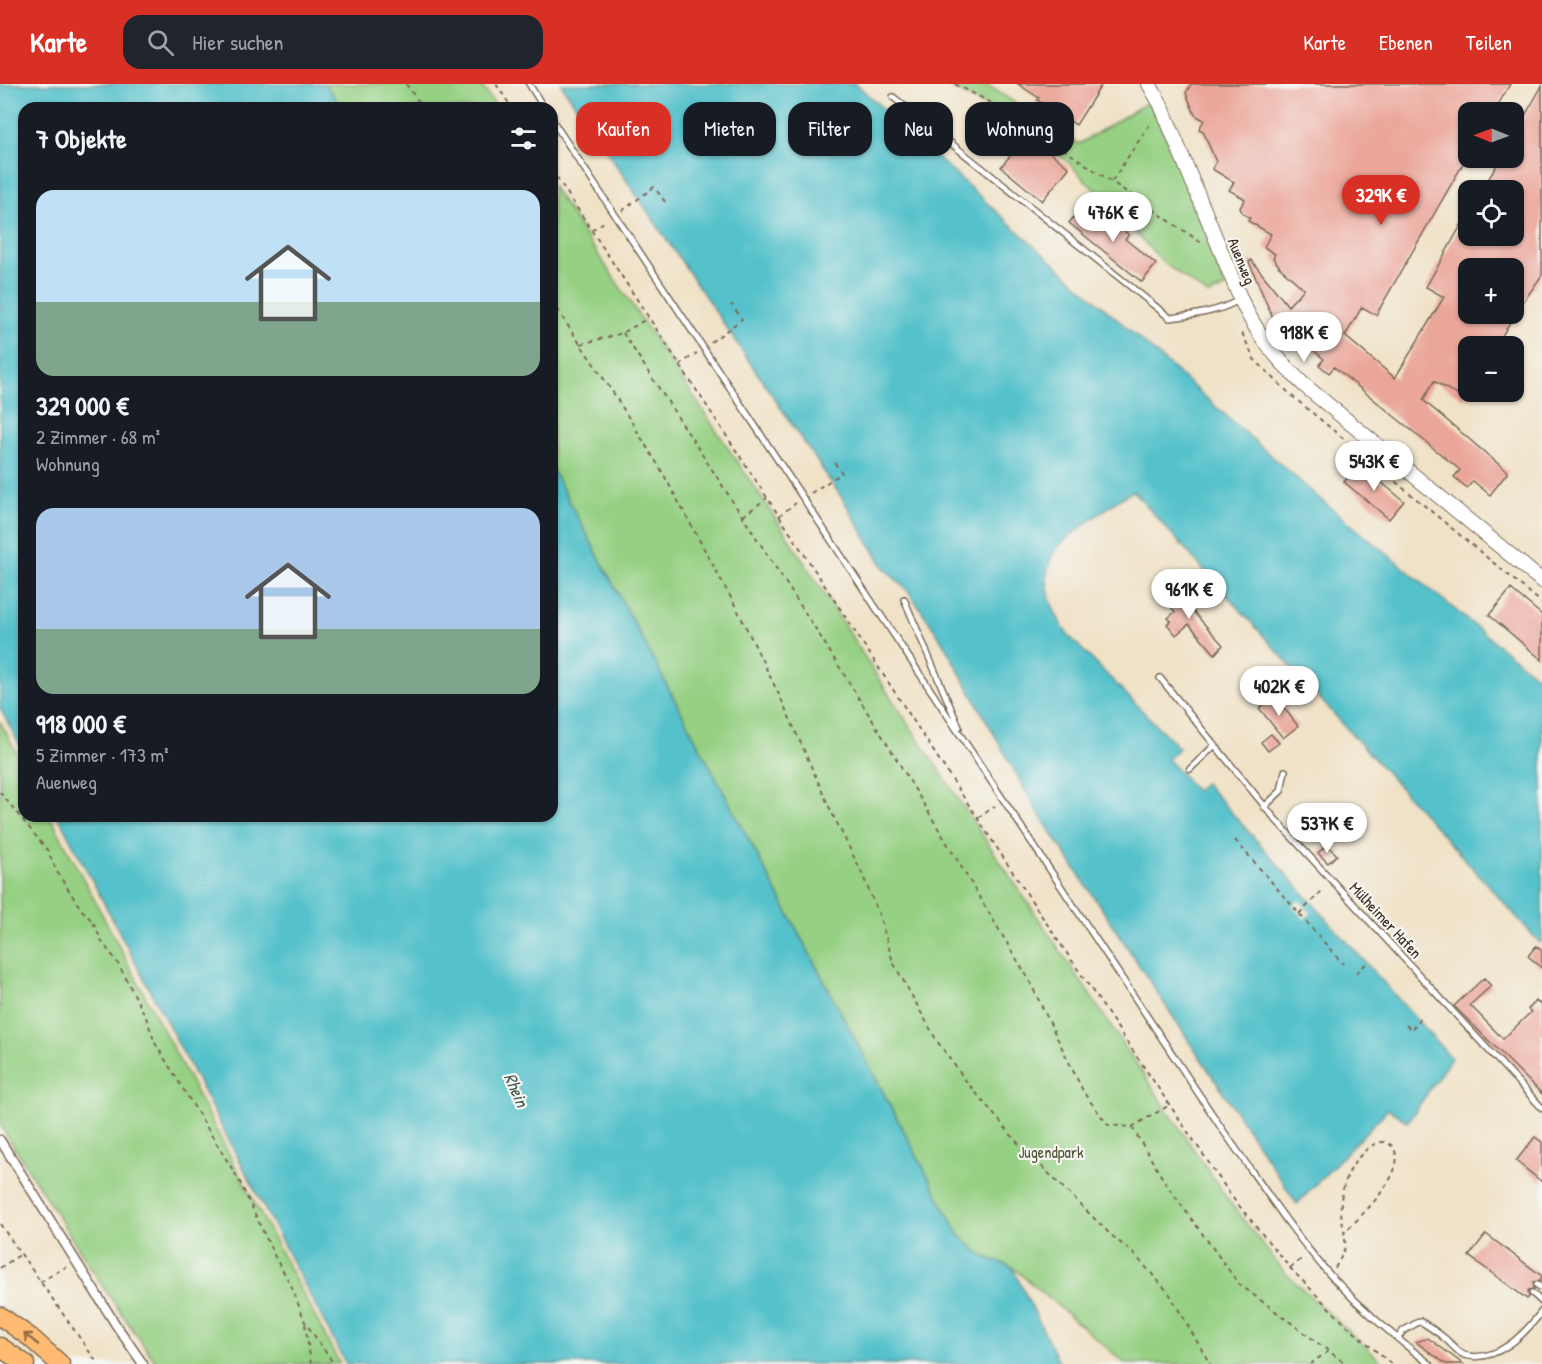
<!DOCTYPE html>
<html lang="de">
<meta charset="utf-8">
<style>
body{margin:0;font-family:"Patrick Hand",sans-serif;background:#20242c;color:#f1f3f6;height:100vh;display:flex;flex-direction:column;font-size:22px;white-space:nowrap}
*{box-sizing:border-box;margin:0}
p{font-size:20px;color:#9ea1a6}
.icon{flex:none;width:33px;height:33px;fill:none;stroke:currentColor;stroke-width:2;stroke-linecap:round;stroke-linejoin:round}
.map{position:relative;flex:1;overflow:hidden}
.sheet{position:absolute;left:18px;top:18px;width:540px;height:720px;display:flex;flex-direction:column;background:#171b24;border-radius:18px;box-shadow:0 2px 4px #0004}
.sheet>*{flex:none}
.guide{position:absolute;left:576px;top:18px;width:570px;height:54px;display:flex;gap:12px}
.needle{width:39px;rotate:271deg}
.controls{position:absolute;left:1458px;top:18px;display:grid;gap:12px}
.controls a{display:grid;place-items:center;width:66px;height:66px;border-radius:12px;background:#171b24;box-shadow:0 2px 4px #0004;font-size:30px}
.price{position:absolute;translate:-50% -51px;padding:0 14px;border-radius:21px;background:#fff;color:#222;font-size:20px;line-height:39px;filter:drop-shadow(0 2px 3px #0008)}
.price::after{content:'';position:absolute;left:50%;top:36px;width:18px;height:14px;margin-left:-9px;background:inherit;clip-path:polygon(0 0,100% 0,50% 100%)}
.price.active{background:#d93025;color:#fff}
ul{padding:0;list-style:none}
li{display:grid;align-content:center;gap:12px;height:318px;padding:0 18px}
li span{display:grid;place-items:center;height:186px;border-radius:18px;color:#555}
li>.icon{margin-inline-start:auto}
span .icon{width:108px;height:108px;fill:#fffc;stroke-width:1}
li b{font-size:26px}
h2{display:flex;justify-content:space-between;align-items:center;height:72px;padding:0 18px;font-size:26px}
.tag{padding:0 21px;border-radius:18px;background:#171b24;box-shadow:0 2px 4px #0004;font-size:21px;line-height:54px}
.tag.active{background:#d93025;color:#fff}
header{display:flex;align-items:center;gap:36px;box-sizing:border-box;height:84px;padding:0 30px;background:#d93025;color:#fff}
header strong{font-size:28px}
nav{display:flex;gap:33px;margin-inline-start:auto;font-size:21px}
.search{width:420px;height:54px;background:#20242c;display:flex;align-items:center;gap:15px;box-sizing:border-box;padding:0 21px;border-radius:18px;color:#9ea1a6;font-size:22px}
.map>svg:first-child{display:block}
.green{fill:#95d083;stroke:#687d50;stroke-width:1.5}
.water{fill:#54c1cb;stroke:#487674;stroke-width:1.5}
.pier{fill:#f0e2c7}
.building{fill:#eba69a;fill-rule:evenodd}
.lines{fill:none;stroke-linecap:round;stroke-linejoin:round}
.service-casing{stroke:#7a6a59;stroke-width:8}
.pedestrian-casing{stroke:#7a6a59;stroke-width:11}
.tertiary-casing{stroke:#7a6a59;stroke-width:16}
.primary-casing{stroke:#7a6a59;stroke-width:21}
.path{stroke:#7a6a59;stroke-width:2;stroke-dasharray:4.5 4.5;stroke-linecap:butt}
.service{stroke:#fff;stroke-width:5}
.pedestrian{stroke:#fff;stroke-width:8}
.tertiary{stroke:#fff;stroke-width:14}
.primary{stroke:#ffbb71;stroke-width:18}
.oneway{stroke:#936b43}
.labels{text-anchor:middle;stroke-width:4.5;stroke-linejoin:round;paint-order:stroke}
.street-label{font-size:16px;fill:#3b2a1e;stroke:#f6f6f2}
.park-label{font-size:16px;fill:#525437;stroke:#f6f6f2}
.water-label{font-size:18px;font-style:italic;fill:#425752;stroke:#f6f6f2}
</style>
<header>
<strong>Karte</strong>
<div class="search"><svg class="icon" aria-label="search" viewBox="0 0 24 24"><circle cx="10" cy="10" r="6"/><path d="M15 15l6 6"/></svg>Hier suchen</div>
<nav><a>Karte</a><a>Ebenen</a><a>Teilen</a></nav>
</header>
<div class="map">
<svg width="1542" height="1280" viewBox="0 0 1542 1280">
<rect width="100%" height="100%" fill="#f6f6f2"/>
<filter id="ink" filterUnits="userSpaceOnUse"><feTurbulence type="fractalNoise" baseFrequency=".0167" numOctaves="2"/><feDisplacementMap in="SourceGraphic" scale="12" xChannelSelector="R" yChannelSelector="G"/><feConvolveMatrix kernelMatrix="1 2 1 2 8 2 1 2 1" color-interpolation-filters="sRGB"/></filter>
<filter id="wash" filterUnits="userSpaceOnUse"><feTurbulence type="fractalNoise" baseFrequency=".008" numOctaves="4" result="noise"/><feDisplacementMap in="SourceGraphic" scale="24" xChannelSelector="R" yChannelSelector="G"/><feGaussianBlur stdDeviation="1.35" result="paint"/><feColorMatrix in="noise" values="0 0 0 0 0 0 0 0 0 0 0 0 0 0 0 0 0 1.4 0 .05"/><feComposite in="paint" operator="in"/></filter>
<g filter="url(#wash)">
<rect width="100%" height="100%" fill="#f0e2c7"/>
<!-- green -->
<path class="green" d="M325 0H480L498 24H342Z
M943 0H986L1079 60 1148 18C1183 75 1202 141 1225 204L1208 211 1164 179 1067 77 999 28Z
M552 102 790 456 887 608 991 764 1228 1116 1285 1189 1384 1280H1126L1012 1183 983 1172 959 1151 552 385Z
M0 637 24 683V732H50L340 1280H157L103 1203 0 1041Z"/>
<!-- water -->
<path class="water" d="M0 0H325L342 24H24V669L0 624Z
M561 0H856L1029 157 1320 415 1542 597V857L1540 859 1133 407C1118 415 1105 426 1091 436 1079 445 1067 453 1058 463 1036 490 1052 526 1067 550L1179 664 1168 675 1196 707 1205 699 1451 974 1408 1038 1388 1025 1297 1120 1037 727 942 557 909 508 884 484 844 417Z
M552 385 959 1151 983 1172 1012 1183 1060 1280H346C250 1098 155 914 58 732H552Z"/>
<!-- pier -->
<path class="pier" d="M1299 816 1311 829 1304 835 1293 822Z"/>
<g id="blocks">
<!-- building -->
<path class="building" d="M1018 0H1102L1076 41 1037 16 1039 14Z
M1191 0H1510L1494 28H1468V71L1376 231 1362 223 1345 252 1395 294 1444 213 1426 203 1468 129V152H1514V106H1482L1501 74H1514V51L1542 2V191L1515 230 1496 262H1468V308L1464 315 1434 297 1423 316 1508 388 1490 411 1473 397 1467 404 1454 393 1460 386 1334 283 1329 289 1319 281 1324 275 1272 232 1249 178 1251 176 1288 222 1304 205 1279 183H1280L1273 174 1275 170 1264 163 1271 150 1248 137 1250 134 1243 130 1240 124 1245 115 1229 106 1234 98 1212 85 1216 78 1203 47 1199 45 1204 36 1195 31 1186 9ZM1468 184H1514V230H1468Z
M1028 50 1069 84 1042 117 1001 83Z
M1083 121 1116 147 1119 143 1129 151 1125 155 1156 180 1142 198 1069 139Z
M1359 380 1404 417 1389 435 1344 398Z
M1174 501 1182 513 1181 514 1223 561 1215 570 1189 540 1176 551 1167 540 1171 537 1168 534 1175 528 1162 510Z
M1511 505 1542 531V576L1489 531Z
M1275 612 1298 642 1283 654 1259 624Z
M1271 650 1279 659 1268 667 1261 658Z
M1327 761 1337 771 1328 779 1318 769Z
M1536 862 1542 867V884L1528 872Z
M1484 894 1491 902 1470 921 1503 955 1531 928 1528 925 1536 917 1539 920 1542 917V1010L1454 922Z
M1535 1053 1542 1058V1098L1516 1077Z
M1486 1150 1542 1192 1540 1197 1533 1198 1534 1205 1528 1206 1529 1213 1527 1215 1469 1172Z
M1428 1254 1463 1280H1446L1416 1258Z"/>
</g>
</g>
<g filter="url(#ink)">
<use href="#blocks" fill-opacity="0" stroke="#7a6a59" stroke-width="1.5"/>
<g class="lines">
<!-- service casing -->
<g class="service-casing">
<path id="service" d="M529 0 544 24
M893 13 1170 234C1194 231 1218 228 1239 216
M552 36 1224 1048C1258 1095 1293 1150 1331 1192 1361 1224 1395 1254 1430 1280
M904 515 959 643
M1160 594 1276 736 1542 1024
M1190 685 1214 662
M1264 723 1281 707 1285 687
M1537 1201 1542 1204
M1532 1209 1542 1218
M1398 1254 1403 1247 1420 1237C1428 1242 1436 1247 1443 1253 1450 1258 1456 1267 1464 1271 1496 1280 1525 1250 1542 1227"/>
</g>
<!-- pedestrian casing -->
<g class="pedestrian-casing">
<path id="pedestrian" d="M0 1056 116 1241 143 1280"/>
</g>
<!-- tertiary casing -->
<g class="tertiary-casing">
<path id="tertiary" d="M1149 0 1161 21 1241 216C1258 252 1275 273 1304 301L1542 497"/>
</g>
<!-- primary casing -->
<g class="primary-casing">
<path id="primary" d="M0 1232 31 1254 60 1280
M0 1263 25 1280"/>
</g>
<!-- path -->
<path class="path" d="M406 0 423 24
M496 0 512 24
M955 0 1007 27 1202 159
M908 63 915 54
M552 86 1039 828 1232 1113 1290 1184 1346 1241 1391 1280
M1112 97 1152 37
M622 127 654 103 666 119
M592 146 607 136
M552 218 614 310 660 384 737 525 782 617 831 727 860 785 880 833 893 878 937 957 966 997 1018 1059 1111 1151 1133 1169 1169 1209 1210 1280
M623 249 817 547 899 679 1028 894 1084 1009 1108 1041 1132 1043 1166 1100 1239 1200 1346 1280
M1242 249 1254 275 1292 312 1542 519
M711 258 742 235 731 220
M581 260 623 249 648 234
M679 281 697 269
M811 409 842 389 832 375
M743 432 767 414
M779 432 796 419
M0 708 48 767 57 788 81 825 93 838 102 858 116 876 146 933 155 959 239 1096 275 1173 291 1201 305 1238 334 1280
M978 734 995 722
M1235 756 1343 880
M1299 830 1324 805
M1356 889 1369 877
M1406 941 1411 946 1421 934
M1132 1043 1168 1022
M0 1140 98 1280
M0 1184 21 1170
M1290 1184 1304 1173
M1335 1184C1339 1177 1343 1170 1345 1163 1346 1154 1343 1144 1342 1135 1338 1115 1344 1095 1355 1078 1359 1072 1368 1063 1375 1060 1392 1052 1400 1070 1395 1084 1388 1106 1361 1132 1344 1149
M40 1198 66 1183
M305 1240 311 1280
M1310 1280 1329 1267"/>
<!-- service -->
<use href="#service" class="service"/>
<!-- pedestrian -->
<use href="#pedestrian" class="pedestrian"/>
<!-- tertiary -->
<use href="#tertiary" class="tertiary"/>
<!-- primary -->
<use href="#primary" class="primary"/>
</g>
<!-- one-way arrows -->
<defs><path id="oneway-shaft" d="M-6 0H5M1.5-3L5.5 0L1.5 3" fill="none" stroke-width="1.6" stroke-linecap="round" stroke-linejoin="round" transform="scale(1.5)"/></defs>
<use class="oneway" href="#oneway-shaft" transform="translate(31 1255) rotate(-142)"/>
</g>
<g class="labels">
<!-- street labels -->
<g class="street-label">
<text transform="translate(1242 177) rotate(68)" y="6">Auenweg</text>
<text transform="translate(1386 836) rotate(47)" y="6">Mülheimer Hafen</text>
</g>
<!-- park labels -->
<g class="park-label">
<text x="1051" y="1074">Jugendpark</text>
</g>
<!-- water labels -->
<g class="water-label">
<text transform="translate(516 1006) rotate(66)" y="6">Rhein</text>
</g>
</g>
</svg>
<div class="controls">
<a><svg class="needle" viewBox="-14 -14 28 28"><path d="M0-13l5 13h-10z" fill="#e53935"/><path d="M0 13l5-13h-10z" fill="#9ea1a6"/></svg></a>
<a><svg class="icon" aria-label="locate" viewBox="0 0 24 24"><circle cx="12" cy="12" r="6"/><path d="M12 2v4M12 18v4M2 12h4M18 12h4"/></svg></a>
<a>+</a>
<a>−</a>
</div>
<b class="price active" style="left:1381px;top:142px">329K €</b>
<b class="price" style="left:1113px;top:159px">476K €</b>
<b class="price" style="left:1304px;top:279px">918K €</b>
<b class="price" style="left:1374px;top:408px">543K €</b>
<b class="price" style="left:1189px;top:536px">961K €</b>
<b class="price" style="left:1279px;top:633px">402K €</b>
<b class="price" style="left:1327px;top:770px">537K €</b>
<div class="guide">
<a class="tag active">Kaufen</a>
<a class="tag">Mieten</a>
<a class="tag">Filter</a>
<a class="tag">Neu</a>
<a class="tag">Wohnung</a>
</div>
<section class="sheet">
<h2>7 Objekte<svg class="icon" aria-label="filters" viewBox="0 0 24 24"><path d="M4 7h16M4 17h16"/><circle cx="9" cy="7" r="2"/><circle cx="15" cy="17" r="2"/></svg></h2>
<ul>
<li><span style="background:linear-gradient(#bfe0f5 60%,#7fa58c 0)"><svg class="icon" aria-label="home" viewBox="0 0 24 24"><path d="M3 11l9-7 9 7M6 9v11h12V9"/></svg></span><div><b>329 000 €</b><p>2 Zimmer · 68 m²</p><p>Wohnung</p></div></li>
<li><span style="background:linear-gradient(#a9c7e8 65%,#7fa58c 0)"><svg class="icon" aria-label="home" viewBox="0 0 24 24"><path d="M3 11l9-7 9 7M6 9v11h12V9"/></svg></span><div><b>918 000 €</b><p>5 Zimmer · 173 m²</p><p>Auenweg</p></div></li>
</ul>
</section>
</div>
